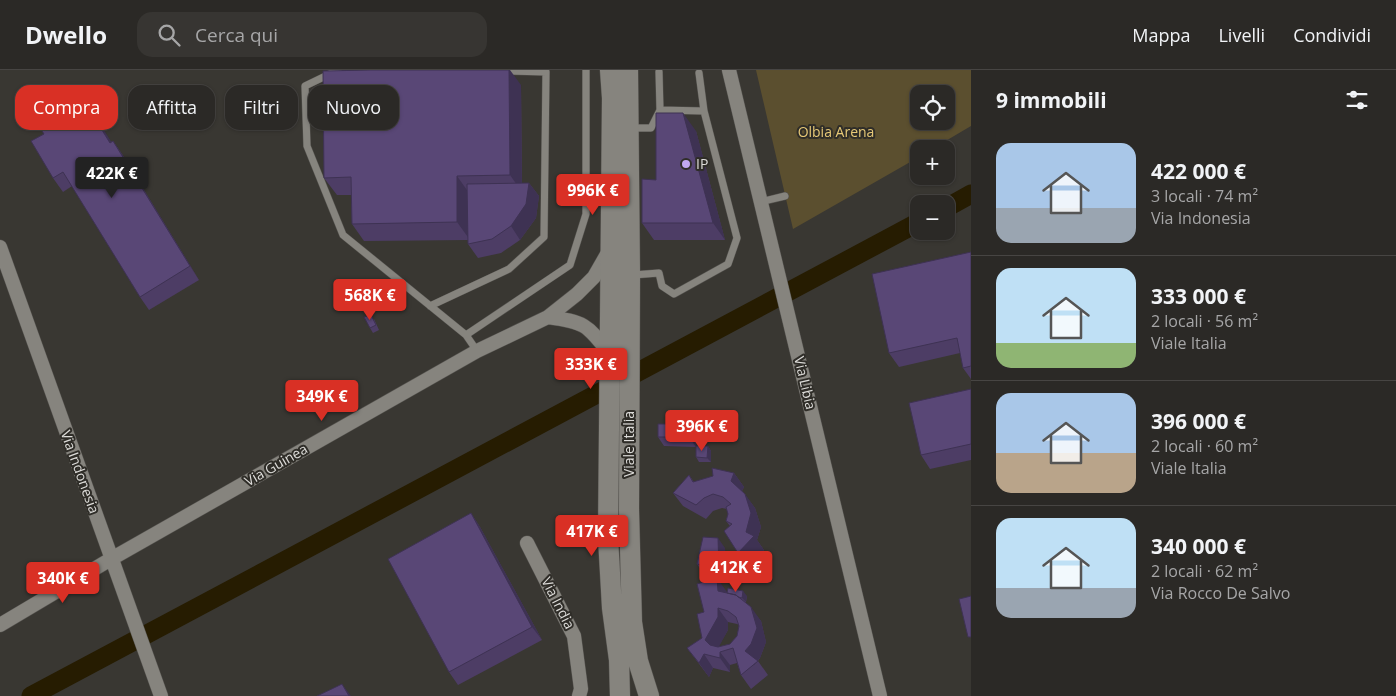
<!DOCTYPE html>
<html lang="it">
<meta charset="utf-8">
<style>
body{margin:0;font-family:"Open Sans",sans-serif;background:#373532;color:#f1f3f6;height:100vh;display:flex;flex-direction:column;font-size:19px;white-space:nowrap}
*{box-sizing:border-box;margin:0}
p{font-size:16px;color:#a6a6a7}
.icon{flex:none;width:28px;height:28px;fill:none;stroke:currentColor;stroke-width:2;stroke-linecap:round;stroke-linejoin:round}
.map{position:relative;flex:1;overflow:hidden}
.details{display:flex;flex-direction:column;background:#2b2926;width:425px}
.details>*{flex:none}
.top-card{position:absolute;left:15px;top:15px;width:475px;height:45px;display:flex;gap:10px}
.buttons{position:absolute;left:910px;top:15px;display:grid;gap:10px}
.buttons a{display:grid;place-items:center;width:45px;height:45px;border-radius:10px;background:#2b2926;box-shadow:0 1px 4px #0004,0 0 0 1px #474543;font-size:25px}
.price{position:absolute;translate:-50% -42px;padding:0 11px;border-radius:5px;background:#d93025;color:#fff;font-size:16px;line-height:32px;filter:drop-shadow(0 1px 2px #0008)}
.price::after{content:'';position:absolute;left:50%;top:30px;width:15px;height:11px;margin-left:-8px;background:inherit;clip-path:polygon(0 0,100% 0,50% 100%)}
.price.selected{background:#222;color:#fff}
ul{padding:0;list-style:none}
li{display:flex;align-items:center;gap:15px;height:125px;padding:0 25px}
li+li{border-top:1px solid #474543}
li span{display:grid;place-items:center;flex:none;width:140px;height:100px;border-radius:15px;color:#555}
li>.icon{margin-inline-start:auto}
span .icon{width:60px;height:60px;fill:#fffc;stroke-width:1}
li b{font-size:21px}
h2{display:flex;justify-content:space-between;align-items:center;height:60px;padding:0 25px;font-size:21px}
.pill{padding:0 18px;border-radius:15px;background:#2b2926;box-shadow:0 1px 4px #0004,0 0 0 1px #474543;font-size:18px;line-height:45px}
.pill.selected{background:#d93025;color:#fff}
header{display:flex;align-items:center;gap:30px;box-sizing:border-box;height:70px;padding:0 25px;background:#2b2926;border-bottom:1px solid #474543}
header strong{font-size:24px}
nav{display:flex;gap:28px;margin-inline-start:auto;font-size:18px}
.search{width:350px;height:45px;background:#373532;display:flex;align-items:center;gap:12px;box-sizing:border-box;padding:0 18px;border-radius:15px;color:#a6a6a7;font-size:19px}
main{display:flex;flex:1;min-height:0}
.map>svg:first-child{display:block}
.green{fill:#5b4f2f;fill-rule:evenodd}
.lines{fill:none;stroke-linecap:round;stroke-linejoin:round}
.canal{stroke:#261c01;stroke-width:19}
.lane-casing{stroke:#55534f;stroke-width:8}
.street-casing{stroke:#55534f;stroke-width:15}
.secondary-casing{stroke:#55534f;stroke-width:21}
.lane{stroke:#86847e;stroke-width:7}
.street{stroke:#86847e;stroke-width:14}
.secondary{stroke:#86847e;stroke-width:20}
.wall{fill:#4d3d65;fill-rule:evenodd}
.shaded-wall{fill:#3e3253}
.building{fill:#594776;stroke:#3e3253;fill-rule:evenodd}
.poi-dot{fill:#c2a8f2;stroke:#2f2d28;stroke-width:2}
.labels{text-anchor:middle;stroke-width:4;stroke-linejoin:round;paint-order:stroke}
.park-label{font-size:14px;fill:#e7c977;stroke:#2f2d28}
.poi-label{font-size:14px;fill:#dddcd9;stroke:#2f2d28;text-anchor:start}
.street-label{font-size:14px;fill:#dddcd9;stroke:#2f2d28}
</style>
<header>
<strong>Dwello</strong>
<div class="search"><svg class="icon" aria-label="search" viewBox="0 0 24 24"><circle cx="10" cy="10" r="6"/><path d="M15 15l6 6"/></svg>Cerca qui</div>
<nav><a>Mappa</a><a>Livelli</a><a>Condividi</a></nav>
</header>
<main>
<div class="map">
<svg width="971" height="626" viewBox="0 0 971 626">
<rect width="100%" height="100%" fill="#393732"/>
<!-- green -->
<path class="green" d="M756 0H971V56L932 79H919V87L793 159ZM919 24H946V51H919Z"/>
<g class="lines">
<!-- canal -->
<path class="canal" d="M946 138 971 124
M31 626 919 152"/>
<!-- lane casing -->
<g class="lane-casing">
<path id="lane" d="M338 0 305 16 307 76 343 165 466 265 477 281
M659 2 660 40
M699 3 704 41
M629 58H651L660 40 704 41 737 168 728 194 674 224 662 216 659 203 633 205
M760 132 785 126
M430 236 509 199 544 167 546 2 503 1
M466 265 570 195 586 144V0"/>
</g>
<!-- street casing -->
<g class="street-casing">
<path id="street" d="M729 0 880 626
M0 177 161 626
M548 247C584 252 587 254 609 283
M527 473 574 566 581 619 579 626
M0 555 111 489 477 281 548 247 577 224 594 207 610 179"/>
</g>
<!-- secondary casing -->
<g class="secondary-casing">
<path id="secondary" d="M610 0 612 28 608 468 612 538 619 590 620 626
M628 0 630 205 629 440 632 552 638 591 649 626"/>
</g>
<!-- lane -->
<use href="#lane" class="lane"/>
<!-- street -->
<use href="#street" class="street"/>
<!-- secondary -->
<use href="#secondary" class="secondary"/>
</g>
<!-- wall -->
<path class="wall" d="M521 15 522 113H529L539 126 536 148 520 170 501 183 478 188 468 174V170L364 171 352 154 351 125H337L324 108Z
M87 36 111 72 113 71 122 84 199 210 149 240 140 227 72 116 63 122 53 108 56 48 60 54Z
M696 61 725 170H654L642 153 656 110Z
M971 182V309L963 298 960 283 899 297 889 283Z
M374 249 379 260 373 263 370 258Z
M971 319V390L930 399 921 385Z
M690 354 696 364V377L664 376 658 367Z
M708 376 711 381V392H699L696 387Z
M734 403 744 417 742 421 755 438 761 457 757 470 764 480 748 497 730 456 726 451 728 444 727 439 722 438 713 441 706 449 683 436 673 423 689 405 694 412Z
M471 443 480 457 542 570 458 615 449 602Z
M725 478 726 508 703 503 697 494Z
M727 522 747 526 746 532H745L761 551 766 572 760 588 758 591 768 605 751 619 741 605 737 593 730 595V602L713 598 709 607 687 578 702 568 704 542ZM728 552 737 554 739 555 737 566 730 574 718 577 728 560Z"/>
<!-- shaded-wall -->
<path class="shaded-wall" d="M509 0H510L521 15 522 122 510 105Z
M87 36 97 49 120 86 110 73Z
M683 43 696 61 725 170 713 153Z
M113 71 122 84 199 210 190 196Z
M457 106 469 123 470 170 457 152Z
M529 113 539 126 536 148 520 170 511 156Z
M690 354 696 364V377L689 367Z
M708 376 711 381V392L707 388Z
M734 403 744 417 740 425 731 411Z
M745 424 755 438 761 457 757 470 764 480 748 497 738 483 746 462Z
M471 443 480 457 542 570 532 557Z
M718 468 725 478 726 508 719 499Z
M717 508 727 522V534L718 521Z
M743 521 747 526 746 532 742 528Z
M751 537 761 551 766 572 760 588 754 595 745 581Z
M718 538 728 552V560L715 584 705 570Z
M720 582 730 595V602L720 588Z
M704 584 713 598 709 607 699 593Z
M342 614 351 626H349Z"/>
<!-- building -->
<path class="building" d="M370 0H509L510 105 457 106V152L352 154 351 107 324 108 323 1Z
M87 36 110 73 113 71 190 196 140 227 63 102 53 108 31 71 44 64 40 58 56 48 60 54Z
M656 43H683L713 153H642V109L656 110Z
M529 113 526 134 511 156 492 169 468 174 467 114Z
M971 182V296L963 298 957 268 889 283 872 204Z
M371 245 376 255 370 258 364 247Z
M971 319V374L921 385 909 333Z
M658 354H690L689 367H658Z
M696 376H708L707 388 696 387Z
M712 398 734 403 731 411 745 424 751 443 746 462 754 466 738 483 724 461 732 454 726 451 728 444 726 437 731 434 723 427 713 424 704 428 696 435 673 423 689 405 693 412 713 406Z
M471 443 532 557 449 602 388 489Z
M703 467 718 468 719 499 697 494Z
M717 508 718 521 736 525 751 537 757 558 751 574 745 581 758 591 741 605 733 578 720 582V588L704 584 699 593 687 578 702 568 697 544 704 542 697 514ZM718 538 728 541 736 547 739 556 737 566 730 574 718 577 710 575 705 570 718 547Z
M728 518 743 521 742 528 738 527 736 525 727 523Z
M971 526V567H968L959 529Z
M342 614 349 626H317Z"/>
<!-- markers -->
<circle class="poi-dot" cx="686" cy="94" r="5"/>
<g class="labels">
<!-- park labels -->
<g class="park-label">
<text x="836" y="67">Olbia Arena</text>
</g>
<!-- poi labels -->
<g class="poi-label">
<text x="696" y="99">IP</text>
</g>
<!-- street labels -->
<g class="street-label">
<text transform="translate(805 313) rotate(77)" y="5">Via Libia</text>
<text transform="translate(629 374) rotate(-90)" y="5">Viale Italia</text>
<text transform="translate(276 395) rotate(-30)" y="5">Via Guinea</text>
<text transform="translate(80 402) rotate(70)" y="5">Via Indonesia</text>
<text transform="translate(558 533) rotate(63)" y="5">Via India</text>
</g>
</g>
</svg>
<div class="buttons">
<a><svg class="icon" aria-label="locate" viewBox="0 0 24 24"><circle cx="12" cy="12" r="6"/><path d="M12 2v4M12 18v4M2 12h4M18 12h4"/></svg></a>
<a>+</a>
<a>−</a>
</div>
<b class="price selected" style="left:112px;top:129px">422K €</b>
<b class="price" style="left:593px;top:146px">996K €</b>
<b class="price" style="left:370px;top:251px">568K €</b>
<b class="price" style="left:591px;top:320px">333K €</b>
<b class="price" style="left:322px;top:352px">349K €</b>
<b class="price" style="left:702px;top:382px">396K €</b>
<b class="price" style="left:592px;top:487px">417K €</b>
<b class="price" style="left:736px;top:523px">412K €</b>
<b class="price" style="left:63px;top:534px">340K €</b>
<div class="top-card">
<a class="pill selected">Compra</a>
<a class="pill">Affitta</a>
<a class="pill">Filtri</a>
<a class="pill">Nuovo</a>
</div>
</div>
<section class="details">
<h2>9 immobili<svg class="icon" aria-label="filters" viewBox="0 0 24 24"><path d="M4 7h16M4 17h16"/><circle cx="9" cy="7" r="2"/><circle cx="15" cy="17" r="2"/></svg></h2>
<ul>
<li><span style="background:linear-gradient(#a9c7e8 65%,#9aa5b1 0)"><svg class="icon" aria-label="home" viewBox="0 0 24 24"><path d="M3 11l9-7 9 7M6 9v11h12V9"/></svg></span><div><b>422 000 €</b><p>3 locali · 74 m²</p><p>Via Indonesia</p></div></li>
<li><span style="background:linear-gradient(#bfe0f5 75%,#8fb573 0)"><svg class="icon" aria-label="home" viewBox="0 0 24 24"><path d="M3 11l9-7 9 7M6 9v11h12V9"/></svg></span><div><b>333 000 €</b><p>2 locali · 56 m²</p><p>Viale Italia</p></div></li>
<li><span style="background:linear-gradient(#a9c7e8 60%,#b9a48a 0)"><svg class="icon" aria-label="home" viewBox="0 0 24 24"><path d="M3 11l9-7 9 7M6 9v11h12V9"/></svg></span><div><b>396 000 €</b><p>2 locali · 60 m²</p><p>Viale Italia</p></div></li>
<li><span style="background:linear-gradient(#bfe0f5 70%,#9aa5b1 0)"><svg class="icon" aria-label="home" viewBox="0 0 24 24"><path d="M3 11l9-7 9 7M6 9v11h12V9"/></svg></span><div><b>340 000 €</b><p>2 locali · 62 m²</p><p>Via Rocco De Salvo</p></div></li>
</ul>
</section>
</main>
